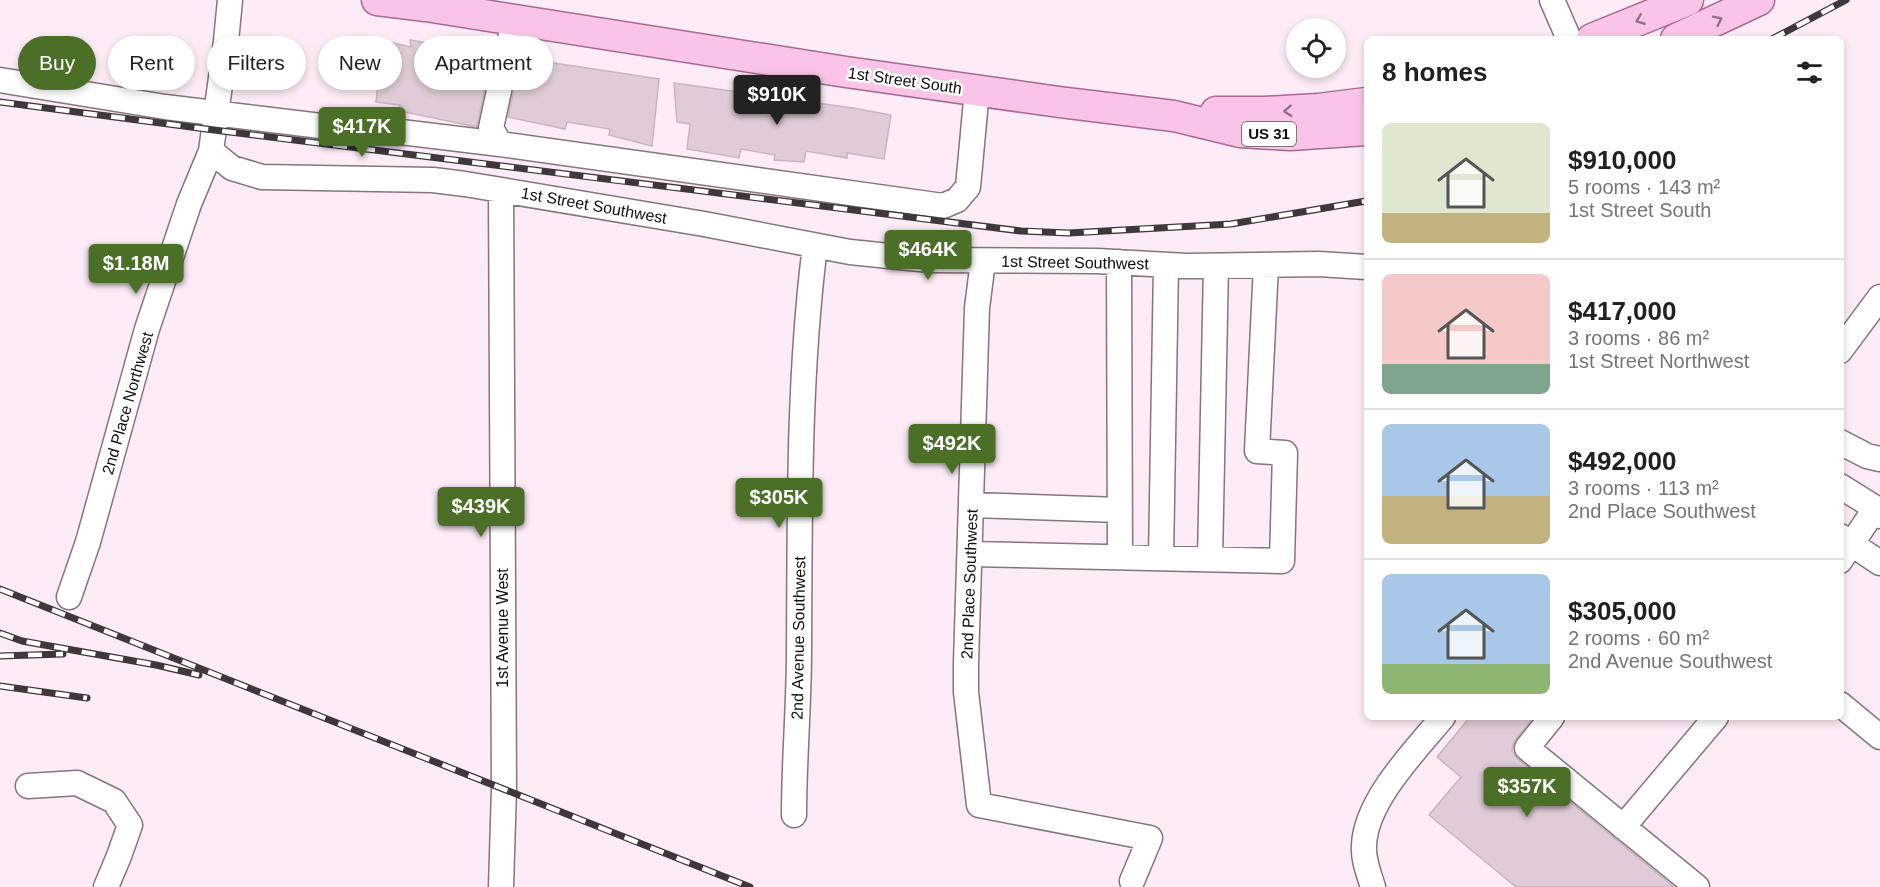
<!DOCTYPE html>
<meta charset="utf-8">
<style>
body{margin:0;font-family:Helvetica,sans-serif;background:#f2f2f2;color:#202124;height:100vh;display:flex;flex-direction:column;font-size:22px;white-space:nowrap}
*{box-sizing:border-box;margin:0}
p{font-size:20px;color:#757577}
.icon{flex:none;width:33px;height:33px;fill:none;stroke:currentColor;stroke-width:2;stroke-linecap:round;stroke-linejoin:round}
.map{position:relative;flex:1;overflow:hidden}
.drawer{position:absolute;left:1364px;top:36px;width:480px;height:684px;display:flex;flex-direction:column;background:#fff;border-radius:9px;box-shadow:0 3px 9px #0003}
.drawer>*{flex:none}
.banner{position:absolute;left:18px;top:36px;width:570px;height:54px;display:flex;gap:12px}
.buttons{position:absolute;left:1286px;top:18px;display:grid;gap:12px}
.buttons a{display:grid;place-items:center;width:60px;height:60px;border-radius:50%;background:#fff;box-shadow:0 3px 9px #0003;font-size:30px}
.price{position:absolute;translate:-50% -51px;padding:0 14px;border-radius:6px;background:#4b6f27;color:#fff;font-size:20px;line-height:39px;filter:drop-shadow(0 2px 3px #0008)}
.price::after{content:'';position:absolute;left:50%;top:36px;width:18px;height:14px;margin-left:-9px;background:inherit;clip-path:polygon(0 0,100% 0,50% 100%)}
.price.active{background:#222;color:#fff}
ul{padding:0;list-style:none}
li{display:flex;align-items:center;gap:18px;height:150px;padding:0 18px}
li+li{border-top:2px solid #e0e0e0}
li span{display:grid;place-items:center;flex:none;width:168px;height:120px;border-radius:9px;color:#555}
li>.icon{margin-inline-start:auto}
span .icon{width:72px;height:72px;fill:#fffc;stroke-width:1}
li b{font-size:26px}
h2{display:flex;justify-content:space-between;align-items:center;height:72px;padding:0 18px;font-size:26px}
.chip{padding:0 21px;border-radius:27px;background:#fff;box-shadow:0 3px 9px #0003;font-size:21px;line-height:54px}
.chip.active{background:#4b6f27;color:#fff}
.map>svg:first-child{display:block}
.building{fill:#e0cbd8;stroke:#c9b4c1;stroke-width:1.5}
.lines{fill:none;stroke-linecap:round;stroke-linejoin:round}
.minor-casing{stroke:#86747f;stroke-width:27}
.major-casing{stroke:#a66a93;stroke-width:33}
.minor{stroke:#fff;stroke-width:24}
.major{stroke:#fac4e8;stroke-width:30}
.rail-casing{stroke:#3f373d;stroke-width:7}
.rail{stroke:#fff;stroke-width:4.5;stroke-dasharray:14;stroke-linecap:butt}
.oneway{stroke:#927187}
.labels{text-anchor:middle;stroke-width:5;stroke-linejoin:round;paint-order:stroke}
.shield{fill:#fff;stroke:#595558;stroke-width:1.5}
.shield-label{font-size:15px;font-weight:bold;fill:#120c10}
.street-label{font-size:16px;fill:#120c10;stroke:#fff}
</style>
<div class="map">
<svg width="1880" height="887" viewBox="0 0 1880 887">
<rect width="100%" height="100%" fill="#fdecf7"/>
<!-- building -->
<path class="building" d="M365 37 411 47 410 40 492 54 477 127 400 111V105L376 102 378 83 360 80Z
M521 58 659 79 652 146 609 135 610 129 567 122 565 129 508 117Z
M674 83 853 108 891 115 884 159 847 153V158L806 151 804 162 774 160 775 155 741 149 739 158 687 149 690 124 677 122Z
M1470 717H1534L1516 739 1513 745 1512 751 1518 759 1674 887H1516L1429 815 1461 777 1437 757Z"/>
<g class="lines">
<!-- minor casing -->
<g class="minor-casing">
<path id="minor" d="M1552 0 1569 39
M514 21 491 128 500 144 943 206 957 200 968 187 977 90
M0 80 165 107 329 127 376 129 500 144
M211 151 232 168 262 177 433 180 465 184 704 224 850 252 889 256 930 260 1097 261 1187 266 1319 264 1366 267
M983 261 977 308 966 663V692L979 805 1150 838 1132 881
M1119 262 1120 557
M1840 351 1880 297
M1840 442 1867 456 1880 459
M1840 486 1880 511
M972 505 1120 510
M1840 536 1880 563
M971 554 1282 561 1285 453 1257 451 1266 265
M1161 558 1166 265
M1210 559 1216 266
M1840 561 1875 509 1880 516
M69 597 88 542 147 329 189 204 211 151 226 41 230 0
M1840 704 1880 737
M1552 717 1527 748 1697 887
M28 786 77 783 114 801 130 825 119 856 106 887
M794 815C794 760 799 706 799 651 800 516 798 380 815 246
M1623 827 1716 717
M501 887 504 789 501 190
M1373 887C1369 874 1363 860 1364 846 1365 801 1415 751 1443 717"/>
</g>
<!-- major casing -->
<g class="major-casing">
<path id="major" d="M377 0 426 6 846 72 1059 102 1174 116 1240 132 1290 135 1366 130
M1592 39 1688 0
M1676 39 1759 0
M1216 112H1265L1318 109 1366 103"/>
</g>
<!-- minor -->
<use href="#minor" class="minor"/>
<!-- major -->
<use href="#major" class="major"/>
<!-- rail casing -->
<g class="rail-casing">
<path id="rail" d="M1772 39 1846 0
M0 102 214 130 1021 231 1069 233 1231 224 1366 201
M0 589 750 887
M0 633 22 641 156 665 199 675
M0 656 63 654
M0 686 87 698"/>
</g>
<!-- rail -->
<use href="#rail" class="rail"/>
</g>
<!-- one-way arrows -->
<defs><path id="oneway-chevron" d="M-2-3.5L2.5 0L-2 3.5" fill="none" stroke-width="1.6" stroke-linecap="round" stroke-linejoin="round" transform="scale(1.5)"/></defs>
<g class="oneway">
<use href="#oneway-chevron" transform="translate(1640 20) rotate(158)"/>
<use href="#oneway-chevron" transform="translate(1718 20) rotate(-26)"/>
<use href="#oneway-chevron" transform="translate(1288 111) rotate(177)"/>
</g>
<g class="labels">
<!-- shield labels -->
<rect class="shield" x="1242" y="122" width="54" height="24" rx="4.5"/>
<g class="shield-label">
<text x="1269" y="139">US 31</text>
</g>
<!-- street labels -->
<g class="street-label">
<text transform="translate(905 80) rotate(8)" y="6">1st Street South</text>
<text transform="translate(594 205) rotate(10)" y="6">1st Street Southwest</text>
<text transform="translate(1075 262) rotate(1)" y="6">1st Street Southwest</text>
<text transform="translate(127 403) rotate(-74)" y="6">2nd Place Northwest</text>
<text transform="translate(969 584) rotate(-88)" y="6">2nd Place Southwest</text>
<text transform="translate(502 628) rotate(-90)" y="6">1st Avenue West</text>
<text transform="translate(798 638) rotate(-89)" y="6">2nd Avenue Southwest</text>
</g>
</g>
</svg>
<div class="buttons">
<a><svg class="icon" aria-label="locate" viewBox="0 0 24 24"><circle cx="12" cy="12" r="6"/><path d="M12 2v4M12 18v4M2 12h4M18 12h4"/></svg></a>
</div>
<b class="price active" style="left:777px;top:126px">$910K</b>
<b class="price" style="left:362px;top:158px">$417K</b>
<b class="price" style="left:928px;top:281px">$464K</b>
<b class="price" style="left:136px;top:295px">$1.18M</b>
<b class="price" style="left:952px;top:475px">$492K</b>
<b class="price" style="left:779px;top:529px">$305K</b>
<b class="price" style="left:481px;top:538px">$439K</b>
<b class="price" style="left:1527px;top:818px">$357K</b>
<div class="banner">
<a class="chip active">Buy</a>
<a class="chip">Rent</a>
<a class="chip">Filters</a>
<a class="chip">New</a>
<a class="chip">Apartment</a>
</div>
<section class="drawer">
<h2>8 homes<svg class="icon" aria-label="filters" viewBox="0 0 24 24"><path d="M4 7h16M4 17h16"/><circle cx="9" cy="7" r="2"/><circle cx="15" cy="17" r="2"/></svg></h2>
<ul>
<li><span style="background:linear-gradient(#dfe7d0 75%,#c2b280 0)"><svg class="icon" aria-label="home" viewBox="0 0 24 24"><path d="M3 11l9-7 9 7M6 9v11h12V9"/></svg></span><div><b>$910,000</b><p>5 rooms · 143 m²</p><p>1st Street South</p></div></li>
<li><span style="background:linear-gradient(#f6c9c9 75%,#7fa58c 0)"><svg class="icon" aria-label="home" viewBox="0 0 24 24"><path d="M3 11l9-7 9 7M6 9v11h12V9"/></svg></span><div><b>$417,000</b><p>3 rooms · 86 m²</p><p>1st Street Northwest</p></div></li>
<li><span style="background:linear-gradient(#a9c7e8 60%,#c2b280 0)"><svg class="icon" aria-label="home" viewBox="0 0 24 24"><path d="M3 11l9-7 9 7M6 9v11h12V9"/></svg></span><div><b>$492,000</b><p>3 rooms · 113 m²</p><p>2nd Place Southwest</p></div></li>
<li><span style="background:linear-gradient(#a9c7e8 75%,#8fb573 0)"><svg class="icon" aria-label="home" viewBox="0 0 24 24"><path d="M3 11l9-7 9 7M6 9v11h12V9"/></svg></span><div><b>$305,000</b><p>2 rooms · 60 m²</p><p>2nd Avenue Southwest</p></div></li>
</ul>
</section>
</div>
